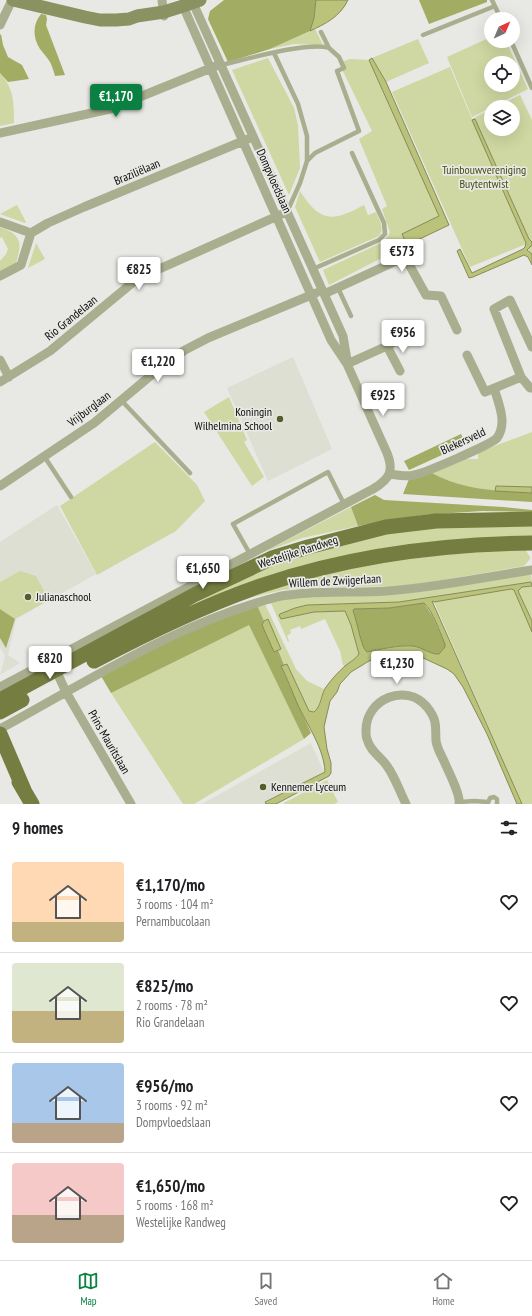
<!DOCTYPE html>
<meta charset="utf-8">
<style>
body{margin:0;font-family:"PT Sans Narrow",sans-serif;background:#f2f2f2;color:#202124;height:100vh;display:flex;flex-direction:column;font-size:15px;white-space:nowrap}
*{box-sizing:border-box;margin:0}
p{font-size:13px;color:#757577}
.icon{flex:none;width:22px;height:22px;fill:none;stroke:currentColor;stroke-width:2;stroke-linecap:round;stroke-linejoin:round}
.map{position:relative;height:804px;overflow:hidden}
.sheet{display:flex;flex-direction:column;background:#fff;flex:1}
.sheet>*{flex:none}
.needle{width:26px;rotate:44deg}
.fabs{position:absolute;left:484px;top:12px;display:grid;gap:8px}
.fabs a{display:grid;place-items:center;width:36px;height:36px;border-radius:50%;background:#fff;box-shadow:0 4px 16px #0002;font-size:20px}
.price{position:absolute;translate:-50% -34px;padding:0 9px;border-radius:4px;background:#fff;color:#222;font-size:13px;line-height:26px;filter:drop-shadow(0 1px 2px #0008)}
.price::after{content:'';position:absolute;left:50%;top:24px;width:12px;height:9px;margin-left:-6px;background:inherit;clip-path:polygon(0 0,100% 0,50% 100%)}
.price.on{background:#0b8043;color:#fff}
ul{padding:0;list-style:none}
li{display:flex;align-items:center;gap:12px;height:100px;padding:0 12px}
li+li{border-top:1px solid #e0e0e0}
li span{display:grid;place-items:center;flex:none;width:112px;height:80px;border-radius:4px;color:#555}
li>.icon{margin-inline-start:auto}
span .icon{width:48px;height:48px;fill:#fffc;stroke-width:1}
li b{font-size:17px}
h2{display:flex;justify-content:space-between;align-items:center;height:48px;padding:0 12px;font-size:17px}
.dock{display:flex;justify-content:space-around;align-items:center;height:56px;border-top:1px solid #e0e0e0;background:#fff;font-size:11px;color:#757577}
.dock a{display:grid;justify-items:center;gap:2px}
.dock .on{color:#0b8043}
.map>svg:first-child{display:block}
.built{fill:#dddfd3}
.green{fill:#cfd7a2;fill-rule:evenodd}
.forest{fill:#a2ac62}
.water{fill:#bac379;stroke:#868c58;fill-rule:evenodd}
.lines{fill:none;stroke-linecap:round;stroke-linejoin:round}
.lane{stroke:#a9ae8f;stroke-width:4.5}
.street{stroke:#a9ae8f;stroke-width:9}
.secondary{stroke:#8b9262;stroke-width:13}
.primary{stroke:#767d41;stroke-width:15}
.poi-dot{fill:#575c2b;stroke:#e8e8e4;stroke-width:1.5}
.labels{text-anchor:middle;stroke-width:3.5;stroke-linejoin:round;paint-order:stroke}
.park-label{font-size:12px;fill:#464b13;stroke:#e8e8e4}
.street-label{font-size:12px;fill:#0b0b0a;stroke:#e8e8e4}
.poi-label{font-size:12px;fill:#0b0b0a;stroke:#e8e8e4;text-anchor:start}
</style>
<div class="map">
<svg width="532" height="804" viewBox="0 0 532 804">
<rect width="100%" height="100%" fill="#e8e8e4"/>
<!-- built -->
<path class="built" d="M293 357 332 449 268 481 227 388Z
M57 505 96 574 16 619 8 655 20 663 0 675 5 656 0 647V542Z
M311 743 324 772 265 801 266 804H202Z"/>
<!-- green -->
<path class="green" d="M315 29 323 45 294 44 270 49Z
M491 37V41H506L528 89 472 117 447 57ZM491 63H513V85H491Z
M418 39 429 63 386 82 372 58Z
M268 58 294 108 298 125 300 168 289 195 232 70Z
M350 59 369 60 439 216 403 234 407 245 329 285 323 270 383 242 388 236 390 232 382 209 387 206 359 139 372 131 339 63Z
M450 67 472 119 491 109V129H513V107H496L520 95 532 120V256L526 244 470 267 392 92Z
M0 73C14 89 14 102 14 123L0 126Z
M300 191C320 223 333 222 364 205L368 215 376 212C379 220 385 228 379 236L320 262 295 207Z
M17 205 26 222 25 223 0 214Z
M0 227C22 235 22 243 16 263L0 272V261L6 254 8 249 2 237 0 238Z
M36 243 45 259 28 268Z
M229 397 247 440 244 442 264 477 252 486 204 412Z
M532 432V487L496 486 495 491C473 489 449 483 430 472L459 459H478V452Z
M155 442 197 485 205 501 176 531 97 575 60 506Z
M351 507 358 526 302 538 264 552Z
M532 523V537L255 581 197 602 248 574 272 564 403 529Z
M525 549 530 557V559L524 566 432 582 400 586 319 587 283 590 233 601 286 582 398 558Z
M20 571 36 576 49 600 15 619 0 609V582Z
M531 574 532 582 399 602 307 605 295 608 280 614 281 619 314 612 345 611 351 625 359 654 356 658 345 666 343 665 340 651 325 619 301 629 300 626 290 630 291 633 287 636 289 641 288 642 271 603 276 600Z
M532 586V621L518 593V589L522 587Z
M510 589 514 590 532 632V804H522L434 602Z
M265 604 296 669 307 681 324 689 316 711H309L287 664 284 665 278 650 281 648 270 625 268 620 264 621 257 605Z
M249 624 304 739 194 804H183L111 693Z
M327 780 338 802 334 804H284V803Z"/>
<!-- forest -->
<path class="forest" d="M224 0H316L314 18 310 31 270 49 228 62 208 19 210 11Z
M419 0H487V2L429 24Z
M41 14 46 15 47 19 46 25 65 75 55 76C54 72 52 66 50 62 47 57 43 53 40 49 33 38 32 25 41 14Z
M1 34 3 45 8 57 22 65 29 79 8 82 0 73V35Z
M461 434 466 444 409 470 404 461Z
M430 472C461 490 497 491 532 493V502L403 494 409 479Z
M375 495 384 500 503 507 532 510V512L482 511 423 515 358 526 351 507Z
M424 603 433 617 445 644V647L439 654C431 655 422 647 413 646 397 645 382 649 366 652L363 649 353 611 354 609 389 608Z
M257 605 264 621 263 623 274 651 278 650 284 665 281 666 311 733 304 739 249 625 111 693 101 676 168 640Z
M0 609 15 619 6 648 0 638Z"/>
<!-- water -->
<path class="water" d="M316 0H348C340 17 325 24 310 31L314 18Z
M372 58 386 82 449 225 407 245 402 234 439 216 369 60Z
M475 119 529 239 532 242V246H531L527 250 532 254V265L528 257 524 255 473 277 469 278 457 251 460 249 472 273 523 249 525 247 526 243 472 120Z
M496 486 532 487V493L495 491Z
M531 582 532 586 522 587 518 591 532 621V632L514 590 511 589 434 602 432 601 522 804H517L487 734 463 687 454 674 447 669 419 656 400 654 390 655 369 661 351 672 340 684 337 692 330 701 324 727 327 749 331 763V773L329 776 276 804H266L265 802 325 772C324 748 307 725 297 703 292 691 287 678 281 666L287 664 309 711 314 712C321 707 321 694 326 687 331 680 338 672 345 666 350 662 356 659 359 654L351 625 345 611 314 612 281 619 279 615 280 614 295 608 307 605 399 602ZM424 603C433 611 440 633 445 644V647L439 654C431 655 422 647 413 646 397 645 382 649 367 652 361 648 357 620 353 611L354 609 389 608Z
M268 619 281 649 274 652 262 625 264 621Z"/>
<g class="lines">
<!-- lane -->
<path class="lane" d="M492 0 501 19
M423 35 495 6
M511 41 532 88
M274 53 298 104 307 136V161L300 183 287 212
M221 65C244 60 309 41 329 48L321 32
M307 161 315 153 359 131 337 71 344 68 339 57 329 48
M313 269 379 240 385 234 384 223 352 153
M338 288 351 316
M121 400 190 473
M44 456 71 497
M250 554 233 524 328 472 344 504
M460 802 474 801 488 802
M488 803 490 798 494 797 497 799V804"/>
<!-- street -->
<path class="street" d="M162 0 164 16
M193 3 343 336 347 360
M0 25 12 0
M0 133 110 109 216 66
M0 222 31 233
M31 233 48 223 84 207 248 139
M0 276 21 265 31 233
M324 294 405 257 426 295 441 296 457 330
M387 346 400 371
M532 347 510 300 494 309 521 377 530 388H532
M467 355 485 392 521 377
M0 360 9 377
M347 364 387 346 417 330
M0 382 50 351 137 279 282 214
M390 474C397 475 407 477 414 475 425 473 492 444 497 438 508 423 498 402 494 388
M0 486 94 423 167 362 185 350 208 338 316 293
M54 666 66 692 131 804
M0 687 373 489C390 479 394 471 387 453L347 364 331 340 183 6
M0 729C90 680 178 623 277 597 284 595 291 595 298 594 327 591 356 593 386 591 435 588 484 577 532 570
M406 804C400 792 395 777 387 766 380 756 370 751 367 739 366 737 366 733 366 730 366 699 406 682 427 707 438 721 435 726 436 741 437 748 441 755 444 761 448 771 461 795 459 804"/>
<!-- secondary -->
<path class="secondary" d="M13 0 85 17 100 20H116L129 19 137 16 164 12 183 6 200 0"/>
<!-- primary -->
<path class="primary" d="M94 661C149 632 204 605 263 585 349 556 441 544 532 543
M0 700 196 594 272 558 308 547 386 527 436 521 532 519
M0 712 22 700
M0 734 24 790
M19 782 32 804"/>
</g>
<!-- markers -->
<g class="poi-dot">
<circle cx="280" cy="419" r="4"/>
<circle cx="28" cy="597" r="4"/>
<circle cx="263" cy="787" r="4"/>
</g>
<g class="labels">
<!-- park labels -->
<g class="park-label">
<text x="484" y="174">Tuinbouwvereniging<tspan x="484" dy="14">Buytentwist</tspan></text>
</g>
<!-- street labels -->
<g class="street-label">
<text transform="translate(137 172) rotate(-23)" y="4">Braziliëlaan</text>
<text transform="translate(274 181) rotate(66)" y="4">Dompvloedslaan</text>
<text transform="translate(71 318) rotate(-39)" y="4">Rio Grandelaan</text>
<text transform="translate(89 409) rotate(-37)" y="4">Vrijburglaan</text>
<text transform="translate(463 441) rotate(-25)" y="4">Blekersveld</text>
<text transform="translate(298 552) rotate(-18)" y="4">Westelijke Randweg</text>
<text transform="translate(335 581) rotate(-3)" y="4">Willem de Zwijgerlaan</text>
<text transform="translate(109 742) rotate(60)" y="4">Prins Mauritslaan</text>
</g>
<!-- poi labels -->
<g class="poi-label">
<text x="272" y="416" text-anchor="end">Koningin<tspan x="272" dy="14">Wilhelmina School</tspan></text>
<text x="36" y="601">Julianaschool</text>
<text x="271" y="791">Kennemer Lyceum</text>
</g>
</g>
</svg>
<div class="fabs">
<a><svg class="needle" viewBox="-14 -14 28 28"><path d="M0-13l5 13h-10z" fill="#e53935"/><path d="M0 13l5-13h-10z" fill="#757577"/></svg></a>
<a><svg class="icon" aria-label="locate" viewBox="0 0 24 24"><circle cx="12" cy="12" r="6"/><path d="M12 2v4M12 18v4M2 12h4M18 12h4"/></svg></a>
<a><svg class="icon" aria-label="layers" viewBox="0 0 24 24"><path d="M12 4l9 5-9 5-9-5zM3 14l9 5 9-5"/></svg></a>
</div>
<b class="price on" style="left:116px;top:118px">€1,170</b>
<b class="price" style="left:402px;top:273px">€573</b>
<b class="price" style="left:139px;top:291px">€825</b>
<b class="price" style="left:403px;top:354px">€956</b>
<b class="price" style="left:158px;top:383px">€1,220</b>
<b class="price" style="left:383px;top:417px">€925</b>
<b class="price" style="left:203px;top:590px">€1,650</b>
<b class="price" style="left:50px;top:680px">€820</b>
<b class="price" style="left:397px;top:685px">€1,230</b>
</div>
<section class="sheet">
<h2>9 homes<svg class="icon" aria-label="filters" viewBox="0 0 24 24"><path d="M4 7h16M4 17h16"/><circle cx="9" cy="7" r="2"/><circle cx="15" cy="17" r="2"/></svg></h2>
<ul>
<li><span style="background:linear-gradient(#ffd9b3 75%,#c2b280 0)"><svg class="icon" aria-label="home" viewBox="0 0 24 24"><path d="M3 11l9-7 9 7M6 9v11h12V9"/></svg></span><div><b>€1,170/mo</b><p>3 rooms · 104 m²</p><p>Pernambucolaan</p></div><svg class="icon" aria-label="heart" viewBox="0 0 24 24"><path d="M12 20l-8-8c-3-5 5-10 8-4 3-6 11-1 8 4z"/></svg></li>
<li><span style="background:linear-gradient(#dfe7d0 60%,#c2b280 0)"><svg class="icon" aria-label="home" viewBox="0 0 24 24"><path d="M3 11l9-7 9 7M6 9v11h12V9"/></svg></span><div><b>€825/mo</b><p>2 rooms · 78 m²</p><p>Rio Grandelaan</p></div><svg class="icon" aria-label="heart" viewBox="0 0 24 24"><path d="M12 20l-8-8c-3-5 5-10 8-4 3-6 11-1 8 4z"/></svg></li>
<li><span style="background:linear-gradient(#a9c7e8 75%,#b9a48a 0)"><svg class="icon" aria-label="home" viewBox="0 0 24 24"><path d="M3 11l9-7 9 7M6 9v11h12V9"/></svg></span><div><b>€956/mo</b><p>3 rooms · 92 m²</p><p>Dompvloedslaan</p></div><svg class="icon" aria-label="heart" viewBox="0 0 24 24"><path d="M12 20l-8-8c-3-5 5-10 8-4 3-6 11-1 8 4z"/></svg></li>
<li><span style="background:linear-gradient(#f6c9c9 65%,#b9a48a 0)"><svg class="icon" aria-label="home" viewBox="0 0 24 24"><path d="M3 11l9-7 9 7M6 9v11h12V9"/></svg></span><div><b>€1,650/mo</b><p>5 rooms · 168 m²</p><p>Westelijke Randweg</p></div><svg class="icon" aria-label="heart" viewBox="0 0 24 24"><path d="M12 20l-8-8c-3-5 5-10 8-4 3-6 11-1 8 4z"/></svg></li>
</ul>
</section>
<nav class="dock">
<a class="on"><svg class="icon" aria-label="map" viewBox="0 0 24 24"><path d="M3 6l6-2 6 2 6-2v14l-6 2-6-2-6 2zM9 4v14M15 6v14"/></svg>Map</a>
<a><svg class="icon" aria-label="saved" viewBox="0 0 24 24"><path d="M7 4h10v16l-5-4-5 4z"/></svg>Saved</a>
<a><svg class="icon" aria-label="home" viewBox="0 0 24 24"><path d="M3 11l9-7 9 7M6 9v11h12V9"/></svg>Home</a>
</nav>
